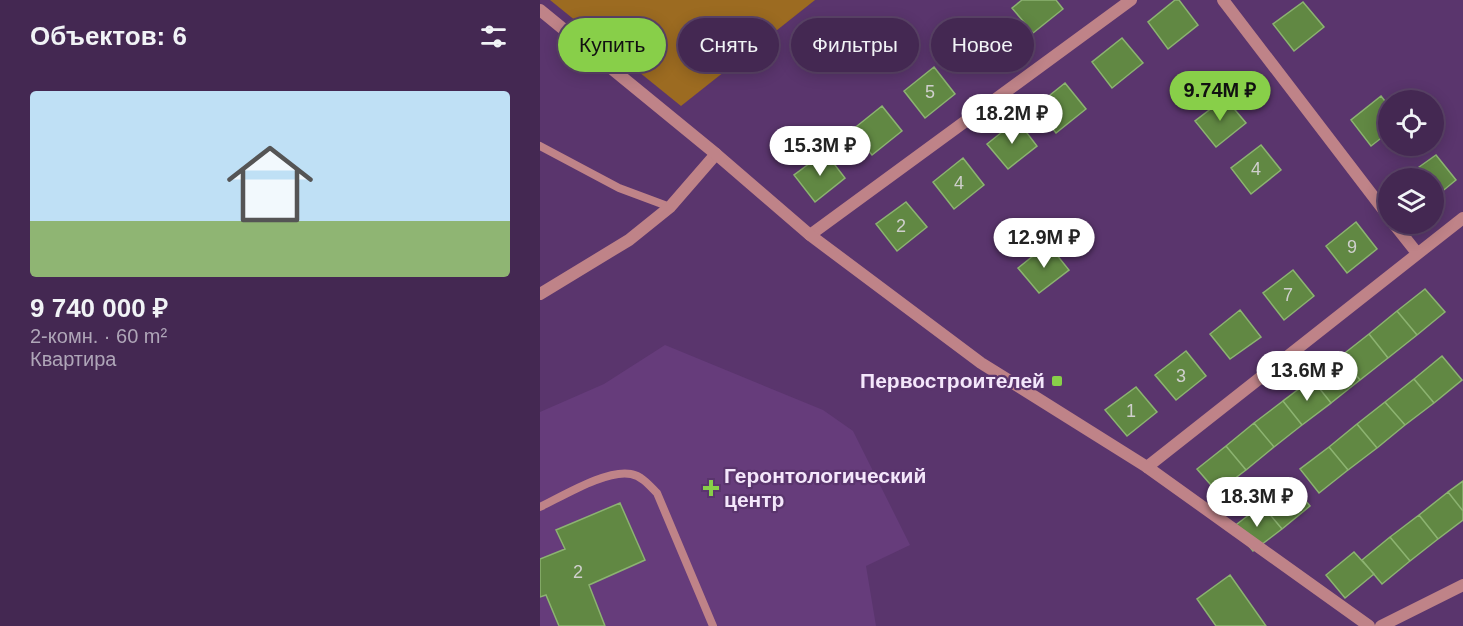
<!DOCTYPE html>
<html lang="ru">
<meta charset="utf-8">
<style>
body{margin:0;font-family:Helvetica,sans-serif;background:#4b3059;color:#f1f3f6;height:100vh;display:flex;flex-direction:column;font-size:22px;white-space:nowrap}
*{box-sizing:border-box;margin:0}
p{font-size:20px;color:#afa6b8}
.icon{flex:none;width:33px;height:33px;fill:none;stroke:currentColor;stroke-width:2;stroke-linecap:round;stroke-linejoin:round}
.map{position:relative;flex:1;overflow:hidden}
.side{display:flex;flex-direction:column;background:#442852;width:540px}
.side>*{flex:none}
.hud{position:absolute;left:18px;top:18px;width:570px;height:54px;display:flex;gap:12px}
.fabs{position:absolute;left:838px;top:90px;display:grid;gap:12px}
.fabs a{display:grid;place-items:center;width:66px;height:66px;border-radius:50%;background:#442852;box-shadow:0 3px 15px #0003,0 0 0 2px #5c4469;font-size:30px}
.price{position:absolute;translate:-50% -51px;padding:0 14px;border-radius:21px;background:#fff;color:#222;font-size:20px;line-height:39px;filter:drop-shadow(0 2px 3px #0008)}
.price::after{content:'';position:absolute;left:50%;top:36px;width:18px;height:14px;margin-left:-9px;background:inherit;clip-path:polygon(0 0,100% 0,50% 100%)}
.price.selected{background:#88cf49;color:#111}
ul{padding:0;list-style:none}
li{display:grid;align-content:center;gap:12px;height:318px;padding:0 30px}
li+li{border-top:2px solid #5c4469}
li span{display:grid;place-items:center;height:186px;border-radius:6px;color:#555}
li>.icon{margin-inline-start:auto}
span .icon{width:108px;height:108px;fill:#fffc;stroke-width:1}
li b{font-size:26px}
h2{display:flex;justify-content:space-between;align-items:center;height:72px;padding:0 30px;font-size:26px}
.tag{padding:0 21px;border-radius:27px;background:#442852;box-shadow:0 3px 15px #0003,0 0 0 2px #5c4469;font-size:21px;line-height:54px}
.tag.selected{background:#88cf49;color:#111}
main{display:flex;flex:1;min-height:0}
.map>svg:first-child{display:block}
.built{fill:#663c7b}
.forest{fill:#9c6b21}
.building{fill:#618843;stroke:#8cb371;stroke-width:1.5}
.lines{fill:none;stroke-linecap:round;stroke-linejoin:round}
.service{stroke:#bf8388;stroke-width:8}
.minor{stroke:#bf8388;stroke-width:12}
.tertiary{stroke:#bf8388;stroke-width:12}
.poi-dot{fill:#88cf49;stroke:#5a356d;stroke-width:2}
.labels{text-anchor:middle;stroke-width:4.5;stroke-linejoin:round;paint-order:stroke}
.number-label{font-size:18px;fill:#cfcfcd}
.poi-label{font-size:21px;font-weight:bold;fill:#f4e7fb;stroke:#5a356d;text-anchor:end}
</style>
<main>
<section class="side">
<h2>Объектов: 6<svg class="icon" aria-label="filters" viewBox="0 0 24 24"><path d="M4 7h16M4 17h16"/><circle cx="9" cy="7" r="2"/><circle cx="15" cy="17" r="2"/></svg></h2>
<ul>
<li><span style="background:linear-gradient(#bfe0f5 70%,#8fb573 0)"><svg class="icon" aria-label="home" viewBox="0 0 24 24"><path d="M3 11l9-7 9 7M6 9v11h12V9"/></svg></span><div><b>9 740 000 ₽</b><p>2-комн. · 60 m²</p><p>Квартира</p></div></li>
</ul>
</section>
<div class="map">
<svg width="923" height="626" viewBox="0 0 923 626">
<rect width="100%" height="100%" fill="#5a356d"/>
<!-- built -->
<path class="built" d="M125 345 283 410 313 431 370 545 326 566 336 626H0V412L64 384Z"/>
<!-- forest -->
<path class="forest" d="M10 0H275L141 106Z"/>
<!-- building -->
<path class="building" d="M482 0H516L523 9 493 33 472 8Z
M635 0H639L658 25 628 49 608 22Z
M763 2 784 27 754 51 733 24Z
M448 23 468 49 438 73 418 47Z
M582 38 603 63 572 88 552 62Z
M394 67 415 94 385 118 364 91Z
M525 83 546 109 516 133 495 107Z
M841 96 849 106V132L831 146 811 120Z
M685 98 706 123 676 147 655 121Z
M342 106 362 131 332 155 312 130Z
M477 120 497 146 468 169 447 144Z
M721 145 741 170 711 194 691 168Z
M285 152 305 178 275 202 254 175Z
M896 155 916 180 894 198V178L865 177Z
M423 158 444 185 414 209 393 182Z
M366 202 387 227 357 251 336 224Z
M816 222 837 249 807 273 786 246Z
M862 224H883V225L869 234Z
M508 244 529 270 499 293 478 268Z
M753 270 774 296 744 320 723 293Z
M885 289 905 312 877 335 857 311Z
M700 310 721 337 690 359 670 334Z
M857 311 877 335 848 358 829 334Z
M829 334 848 358 820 380 801 356Z
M646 351 666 376 636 400 615 375Z
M801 356 820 380 791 403 772 379Z
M902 356 922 380 894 403 874 379Z
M772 379 791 403 762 425 743 401Z
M874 379 894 403 865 425 845 402Z
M596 387 617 412 587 436 565 410Z
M743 401 762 425 734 447 714 423Z
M845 402 865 425 837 448 817 424Z
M714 423 734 447 706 470 686 446Z
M817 424 837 448 808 470 789 447Z
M686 446 706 470 677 492 657 469Z
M789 447 808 470 779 493 760 469Z
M923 481V511L908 492Z
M751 483 770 506 742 529 722 505Z
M908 492 923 511V520L898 539 879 515Z
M80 503 105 560 49 585 65 626H19L6 595 0 597V559L25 549 16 530Z
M722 505 742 529 713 551 693 527Z
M879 515 898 539 870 561 850 537Z
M850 537 870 561 842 584 822 560Z
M814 552 834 574 805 598 786 575Z
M690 575 726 626H676L657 599Z"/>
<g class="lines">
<!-- service -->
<path class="service" d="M0 146 79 188 130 207
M0 507C23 496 67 469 91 474 102 476 110 486 117 493L173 626"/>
<!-- minor -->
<path class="minor" d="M683 0 849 217
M854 224 877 253
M270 235 591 0
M0 294 89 240 130 207 176 154
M607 467 923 218"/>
<!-- tertiary -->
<path class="tertiary" d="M0 10 176 154 270 235 441 363 607 467 829 626
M841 626 923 585"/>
</g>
<!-- markers -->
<g class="poi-dot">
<rect x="511" y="375" width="12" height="12" rx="3"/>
<path d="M168 479h6v6h6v6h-6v6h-6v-6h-6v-6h6z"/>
</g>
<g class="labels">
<!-- number labels -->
<g class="number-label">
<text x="390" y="98">5</text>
<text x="716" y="175">4</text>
<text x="419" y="189">4</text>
<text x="361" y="232">2</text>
<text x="812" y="253">9</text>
<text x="748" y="301">7</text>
<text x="641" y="382">3</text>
<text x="591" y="417">1</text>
<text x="38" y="578">2</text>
</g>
<!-- poi labels -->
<g class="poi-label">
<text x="505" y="388">Первостроителей</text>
<text x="184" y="483" text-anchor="start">Геронтологический<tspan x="184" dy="24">центр</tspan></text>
</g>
</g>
</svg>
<div class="fabs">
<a><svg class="icon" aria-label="locate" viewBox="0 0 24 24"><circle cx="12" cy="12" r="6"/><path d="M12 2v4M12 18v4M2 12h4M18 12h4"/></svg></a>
<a><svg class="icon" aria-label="layers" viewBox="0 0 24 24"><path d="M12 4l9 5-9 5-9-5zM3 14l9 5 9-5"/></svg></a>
</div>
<b class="price selected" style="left:680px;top:122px">9.74M ₽</b>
<b class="price" style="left:472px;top:145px">18.2M ₽</b>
<b class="price" style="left:280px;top:177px">15.3M ₽</b>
<b class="price" style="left:504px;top:269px">12.9M ₽</b>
<b class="price" style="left:767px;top:402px">13.6M ₽</b>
<b class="price" style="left:717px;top:528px">18.3M ₽</b>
<div class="hud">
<a class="tag selected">Купить</a>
<a class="tag">Снять</a>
<a class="tag">Фильтры</a>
<a class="tag">Новое</a>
</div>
</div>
</main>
